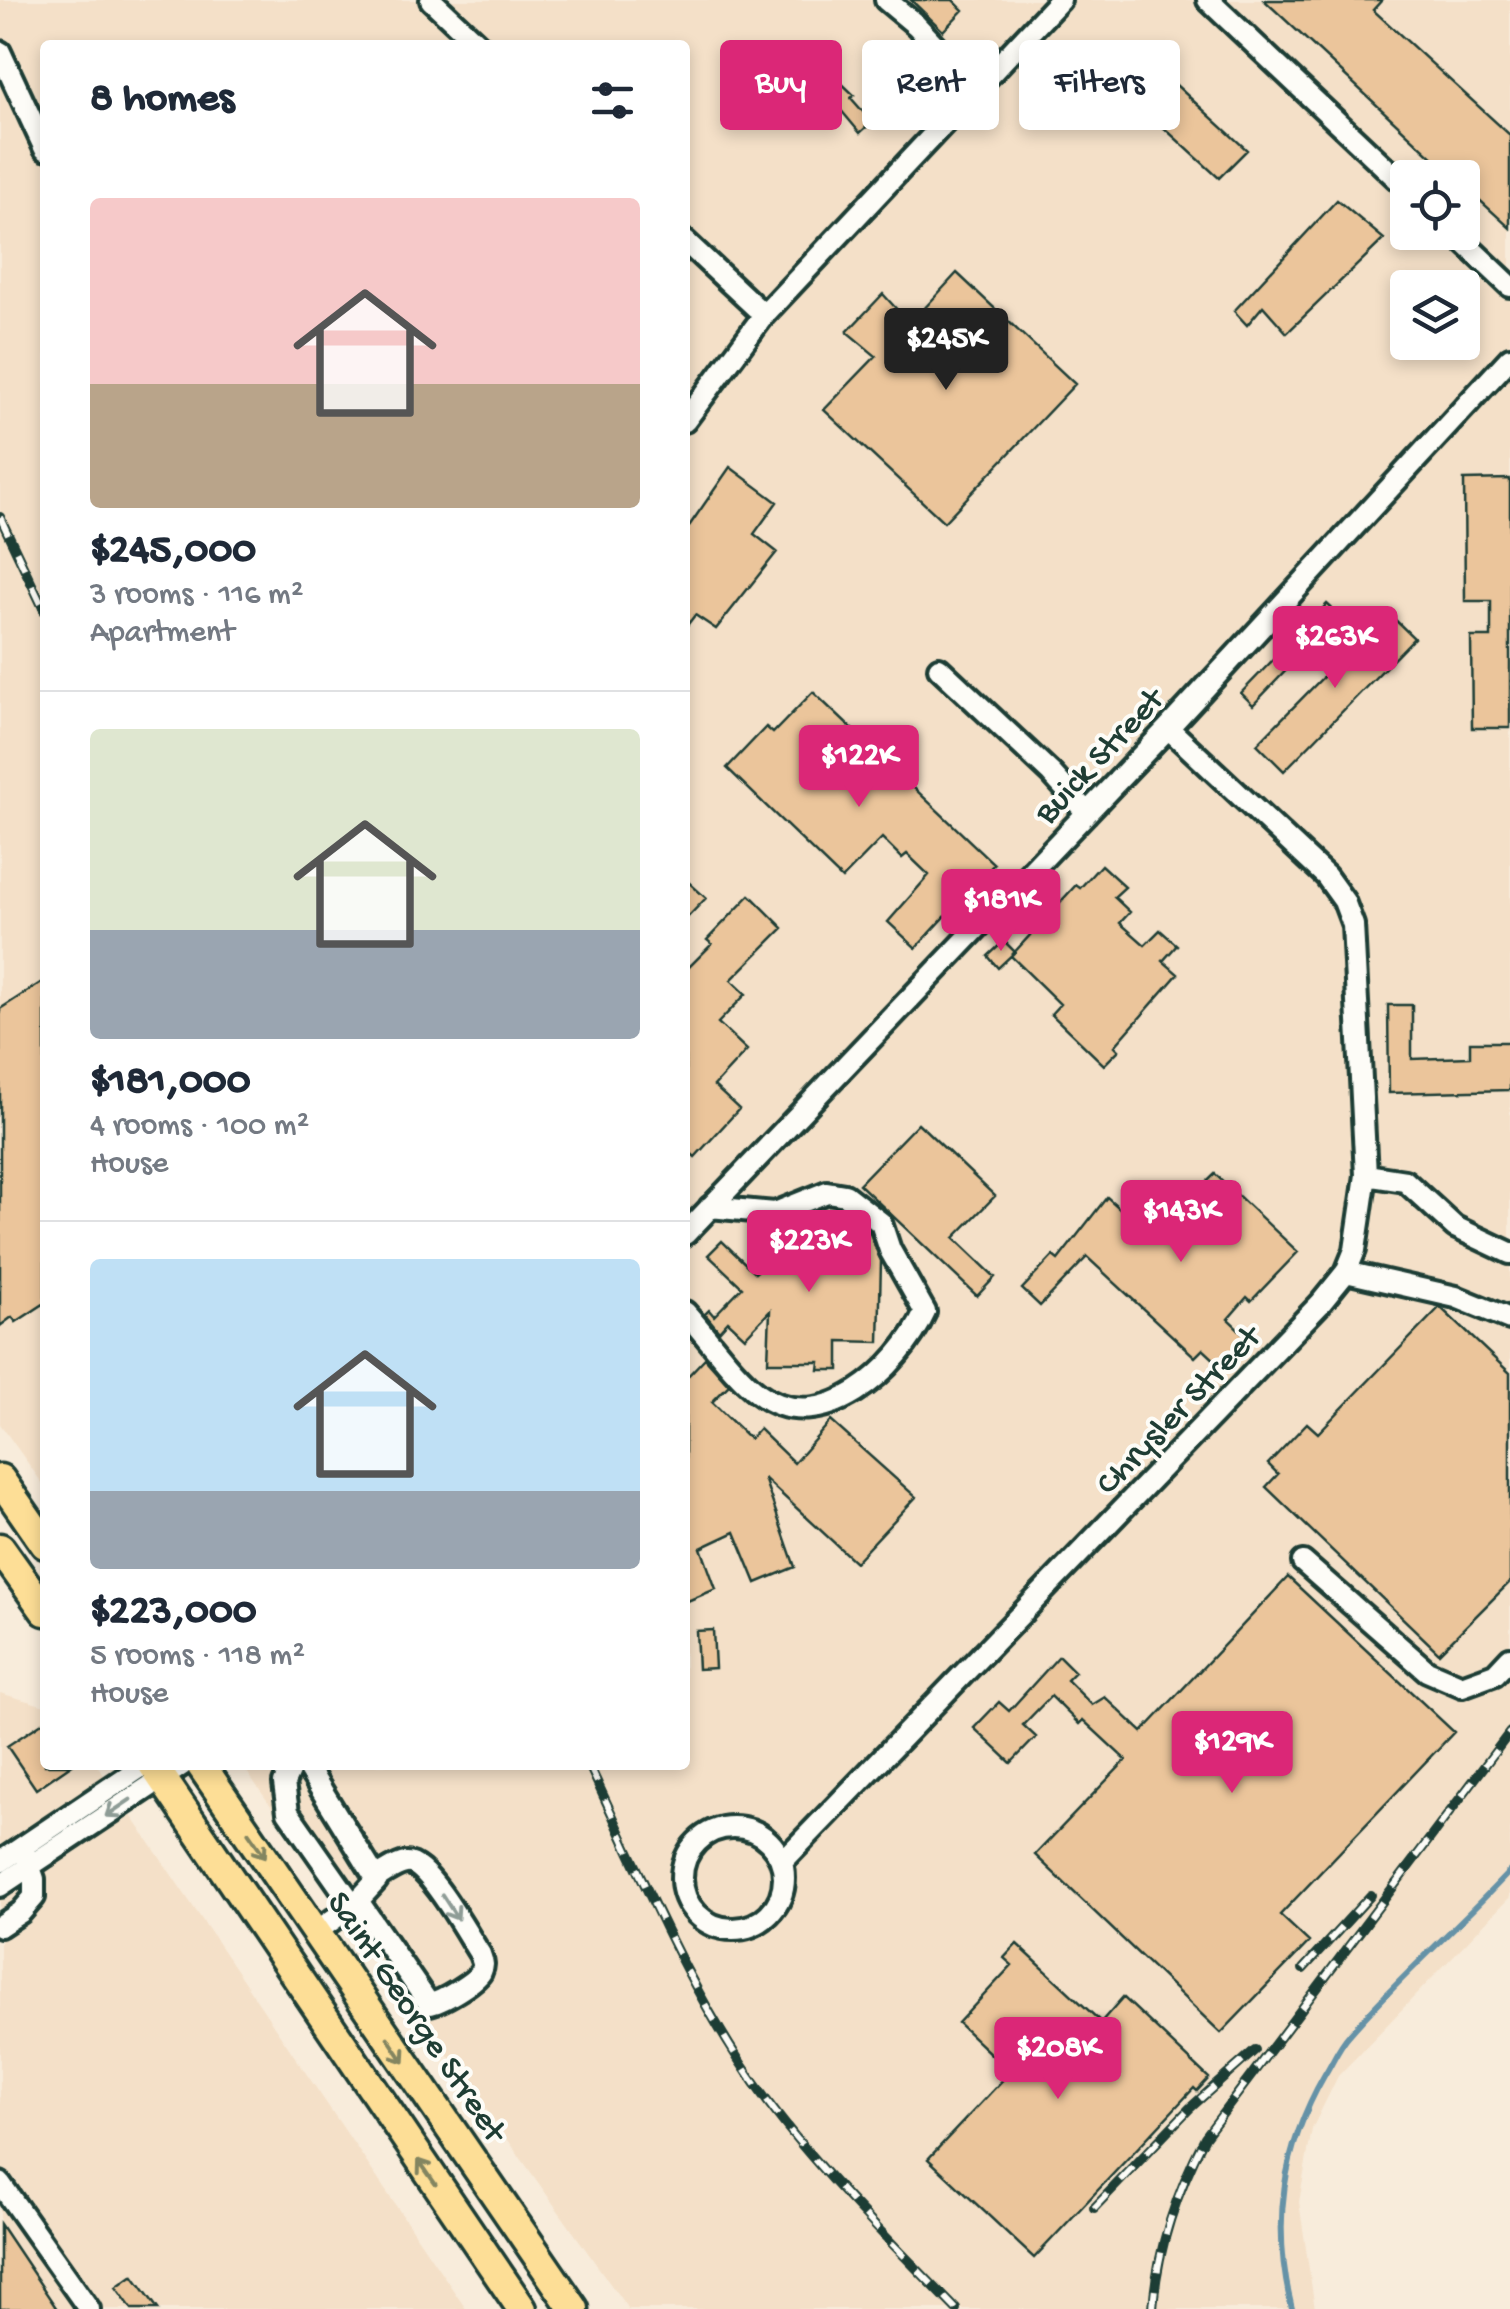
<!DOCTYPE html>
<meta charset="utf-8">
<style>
body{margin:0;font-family:"Gochi Hand",sans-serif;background:#f6f6f7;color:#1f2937;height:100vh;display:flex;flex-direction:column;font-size:38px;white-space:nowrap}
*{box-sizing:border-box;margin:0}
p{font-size:32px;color:#747a83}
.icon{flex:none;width:55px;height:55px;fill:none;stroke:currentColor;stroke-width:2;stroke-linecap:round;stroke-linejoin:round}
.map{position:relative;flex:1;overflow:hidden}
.details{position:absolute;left:40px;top:40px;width:650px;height:1730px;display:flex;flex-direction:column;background:#fff;border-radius:10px;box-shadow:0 5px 15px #0003}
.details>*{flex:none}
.banner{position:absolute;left:720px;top:40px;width:640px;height:90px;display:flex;gap:20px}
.tools{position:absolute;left:1390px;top:160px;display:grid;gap:20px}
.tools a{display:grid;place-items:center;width:90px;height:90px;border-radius:10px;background:#fff;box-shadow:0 5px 15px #0003;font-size:50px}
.price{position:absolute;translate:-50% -85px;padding:0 22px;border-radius:10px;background:#db2777;color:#fff;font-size:32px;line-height:65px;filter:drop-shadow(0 2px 5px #0008)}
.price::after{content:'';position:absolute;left:50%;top:60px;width:30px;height:22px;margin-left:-15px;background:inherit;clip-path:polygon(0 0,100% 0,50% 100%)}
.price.on{background:#222;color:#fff}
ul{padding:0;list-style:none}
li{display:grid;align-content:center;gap:20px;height:530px;padding:0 50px}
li+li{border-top:2px solid #e0e1e3}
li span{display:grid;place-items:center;height:310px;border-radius:10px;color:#555}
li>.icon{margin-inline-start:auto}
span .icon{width:180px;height:180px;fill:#fffc;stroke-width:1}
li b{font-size:42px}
h2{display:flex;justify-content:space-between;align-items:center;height:120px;padding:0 50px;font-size:42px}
.pill{padding:0 35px;border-radius:10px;background:#fff;box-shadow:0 5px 15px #0003;font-size:35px;line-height:90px}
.pill.on{background:#db2777;color:#fff}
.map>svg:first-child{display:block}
.built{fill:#f4e0c8;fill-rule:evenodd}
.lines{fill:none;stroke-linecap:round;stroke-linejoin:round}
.stream{stroke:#6592a7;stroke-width:6}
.building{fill:#ebc59b;stroke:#1f3d34;stroke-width:2.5}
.minor-casing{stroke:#1f3d34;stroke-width:28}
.major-casing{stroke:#1f3d34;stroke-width:35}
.minor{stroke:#fdfcf7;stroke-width:20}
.major{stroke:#fdde96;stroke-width:28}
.rail-casing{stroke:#1f3d34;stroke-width:10}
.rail{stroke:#fdfcf7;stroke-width:6;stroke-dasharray:19;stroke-linecap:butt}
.oneway{stroke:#8e9c96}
.oneway2{stroke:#838560}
.labels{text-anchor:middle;stroke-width:8;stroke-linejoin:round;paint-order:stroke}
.street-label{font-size:35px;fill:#1f3d34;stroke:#fdfcf7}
</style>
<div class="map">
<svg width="1510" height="2309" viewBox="0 0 1510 2309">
<rect width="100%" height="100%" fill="#f8ecdb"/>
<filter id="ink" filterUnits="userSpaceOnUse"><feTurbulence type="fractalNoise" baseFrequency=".01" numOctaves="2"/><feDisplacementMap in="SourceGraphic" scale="20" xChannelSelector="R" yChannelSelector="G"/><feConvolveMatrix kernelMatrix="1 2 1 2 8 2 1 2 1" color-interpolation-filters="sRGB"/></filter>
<g filter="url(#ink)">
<!-- built -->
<path class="built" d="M0 0H1510V1897L1338 2076 1312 2129 1299 2202 1315 2309H628L242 1765H685V45H45V1487L0 1424ZM1408 178H1462V232H1408ZM1408 288H1462V342H1408Z
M0 1693 45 1706V1765H97L466 2309H0Z"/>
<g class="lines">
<!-- stream -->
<path class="stream" d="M1292 2309C1271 2224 1282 2149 1325 2074 1333 2061 1339 2046 1349 2035 1399 1977 1458 1927 1510 1871"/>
</g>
<!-- building -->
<path class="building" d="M911 0H953L963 10 943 31Z
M1264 0H1382L1373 10 1510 135V228L1462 184V178H1455Z
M1140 52 1247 150 1219 178 1117 85Z
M834 76 854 95 851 98 872 122 860 133 840 109 835 114 815 94Z
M1337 200 1384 239 1287 333 1263 306 1247 325 1234 311Z
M957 273 1075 384 944 522 824 410 876 356 847 332 883 294 910 324Z
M730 467 777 502 754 534 777 552 716 629 695 615 685 628V532Z
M1510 479V728H1472L1471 637H1491V601H1465L1464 480Z
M1327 604 1339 615 1253 705 1241 693Z
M1387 612 1414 638 1284 771 1257 744Z
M813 692 994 864 916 948 888 922 929 875 907 854 902 858 882 838 842 879 727 768 766 727 773 733Z
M1101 865 1125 887 1114 897 1130 912 1120 923 1145 945 1160 930 1177 945 1163 961 1178 974 1115 1046 1119 1050 1104 1065 1051 1014 1060 1004 1011 956 1076 885 1080 888Z
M685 879 706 898 685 920Z
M750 895 783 928 731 980 746 994 718 1023 747 1050 714 1086 739 1109 695 1157 685 1148V971L712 944 707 940Z
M1004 941 1015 952 998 968 988 956Z
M45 980V1303L16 1322 12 1317 0 1326V1009Z
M1388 1005H1412V1059L1470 1057V1042H1510V1090L1389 1093Z
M918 1123 995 1196 954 1238 995 1277 977 1296 859 1184Z
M1215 1174 1298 1252 1251 1301 1247 1297 1228 1319 1246 1336 1238 1344 1241 1347 1229 1358 1226 1356 1218 1363 1203 1349 1195 1357 1087 1257 1040 1306 1022 1289 1053 1256 1058 1260 1107 1197 1151 1236Z
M834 1210 843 1211 869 1231 881 1261 879 1342 839 1341V1370H819L820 1362H768L770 1311 745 1337 728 1321 719 1331 705 1314 709 1310 714 1316 742 1287 708 1255 722 1241 755 1273 763 1266H782L783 1238 833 1239Z
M1440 1307 1510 1373V1582L1439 1653 1266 1487 1278 1474 1268 1464 1307 1423 1318 1433Z
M705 1358 729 1385 712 1402 750 1439 759 1429 794 1463 831 1421 916 1497 855 1562 764 1478 795 1567 756 1583 735 1532 701 1548 716 1589 685 1602V1379Z
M1288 1577 1454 1732 1280 1915 1309 1942 1221 2033 1035 1855 1126 1760 1083 1720 1079 1724 1051 1696 1023 1725 1036 1737 1011 1763 974 1728 999 1702 1009 1711 1059 1656 1075 1672 1067 1680 1092 1705 1105 1697 1142 1732Z
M713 1630 715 1668 698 1669 696 1631Z
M45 1721V1765H71L36 1789 7 1746Z
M1017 1944 1101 2022 1123 1997 1209 2078 1197 2091 1194 2088 1034 2258 928 2159 1010 2072 958 2023 1012 1965 1004 1958Z
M0 2224 57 2309H0Z
M133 2275 158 2309H132L116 2287Z"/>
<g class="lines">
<!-- minor casing -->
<g class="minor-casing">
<path id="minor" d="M431 0 479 45
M886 0 916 25 976 89
M1208 0 1408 189
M0 52 45 149
M1453 232 1510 286
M685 241 764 315
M685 421 764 315 1060 0
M939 668 1051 773 1087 813
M1366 1175 1405 1181 1455 1227 1510 1253
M685 1234 1168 728 1510 358
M1346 1272 1456 1297 1510 1319
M685 1312C706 1335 734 1375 758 1393 821 1441 900 1368 925 1312L890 1250 881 1223 845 1195 827 1192 775 1213 710 1207
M1303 1562 1427 1671 1462 1686 1495 1674 1510 1658
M292 1765 284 1783 288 1812 353 1905
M306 1765 377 1880 355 1904 317 1931
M682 1878a51 51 0 1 1 102 0a51 51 0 1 1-102 0Z
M0 1862 144 1765
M782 1862 1320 1304 1346 1272 1355 1250 1366 1175 1353 925 1344 901 1326 876 1168 728
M0 1886 182 1765
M358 1901 429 2004C441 2003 475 1982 481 1972 485 1964 482 1961 480 1954 468 1936 427 1860 406 1863 396 1864 385 1873 377 1877
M0 1926 21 1912 34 1897V1879L26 1856
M0 2183 89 2309"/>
</g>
<!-- major casing -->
<g class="major-casing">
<path id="major" d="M0 1479 45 1544
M0 1548 45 1611
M153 1765 522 2309
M201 1765 574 2309"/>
</g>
<!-- minor -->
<use href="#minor" class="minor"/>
<!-- major -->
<use href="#major" class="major"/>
<!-- rail casing -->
<g class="rail-casing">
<path id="rail" d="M0 517 45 612
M589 1765C643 1879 692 1999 767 2101 823 2176 891 2242 956 2309
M1303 1969 1371 1895
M1094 2208 1190 2108 1255 2050
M1153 2309C1157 2248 1177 2191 1205 2137L1510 1732"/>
</g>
<!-- rail -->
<use href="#rail" class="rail"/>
</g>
<!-- one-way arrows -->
<defs><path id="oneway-shaft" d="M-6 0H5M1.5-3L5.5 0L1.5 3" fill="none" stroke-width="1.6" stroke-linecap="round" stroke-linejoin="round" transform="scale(2.5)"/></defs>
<g class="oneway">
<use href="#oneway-shaft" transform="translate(118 1808) rotate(146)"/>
<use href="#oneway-shaft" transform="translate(450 1907) rotate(57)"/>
</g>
<g class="oneway2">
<use href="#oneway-shaft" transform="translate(257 1845) rotate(55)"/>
<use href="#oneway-shaft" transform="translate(396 2050) rotate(56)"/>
<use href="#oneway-shaft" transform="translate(427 2172) rotate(-125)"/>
</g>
</g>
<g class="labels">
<!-- street labels -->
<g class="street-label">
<text transform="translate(1097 754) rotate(-47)" y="12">Buick Street</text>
<text transform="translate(1176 1408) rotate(-46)" y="12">Chrysler Street</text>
<text transform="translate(419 2015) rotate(56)" y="12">Saint George Street</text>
</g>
</g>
</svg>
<div class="tools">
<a><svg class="icon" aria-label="locate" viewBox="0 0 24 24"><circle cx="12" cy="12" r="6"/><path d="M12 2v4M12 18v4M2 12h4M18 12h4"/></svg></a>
<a><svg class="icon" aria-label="layers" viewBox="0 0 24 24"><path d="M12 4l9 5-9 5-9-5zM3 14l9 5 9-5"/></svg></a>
</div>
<b class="price on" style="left:946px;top:393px">$245K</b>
<b class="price" style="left:1335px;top:691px">$263K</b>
<b class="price" style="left:859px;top:810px">$122K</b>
<b class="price" style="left:1001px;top:954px">$181K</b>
<b class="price" style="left:1181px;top:1265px">$143K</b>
<b class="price" style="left:809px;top:1295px">$223K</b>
<b class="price" style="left:1232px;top:1796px">$129K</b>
<b class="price" style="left:1058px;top:2102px">$208K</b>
<div class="banner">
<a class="pill on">Buy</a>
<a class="pill">Rent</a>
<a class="pill">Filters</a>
</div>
<section class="details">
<h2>8 homes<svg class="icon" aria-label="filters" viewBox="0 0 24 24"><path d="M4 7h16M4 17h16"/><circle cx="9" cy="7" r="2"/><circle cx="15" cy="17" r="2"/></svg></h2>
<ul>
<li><span style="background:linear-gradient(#f6c9c9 60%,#b9a48a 0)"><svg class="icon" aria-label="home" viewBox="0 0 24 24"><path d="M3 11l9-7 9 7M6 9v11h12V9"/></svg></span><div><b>$245,000</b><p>3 rooms · 116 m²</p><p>Apartment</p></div></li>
<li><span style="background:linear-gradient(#dfe7d0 65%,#9aa5b1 0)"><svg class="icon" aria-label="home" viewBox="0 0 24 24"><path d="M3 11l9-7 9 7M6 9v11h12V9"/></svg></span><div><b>$181,000</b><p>4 rooms · 100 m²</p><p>House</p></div></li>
<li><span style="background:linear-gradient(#bfe0f5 75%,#9aa5b1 0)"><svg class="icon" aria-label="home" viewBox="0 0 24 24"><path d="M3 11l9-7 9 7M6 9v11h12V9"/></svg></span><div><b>$223,000</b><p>5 rooms · 118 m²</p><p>House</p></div></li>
</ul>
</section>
</div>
